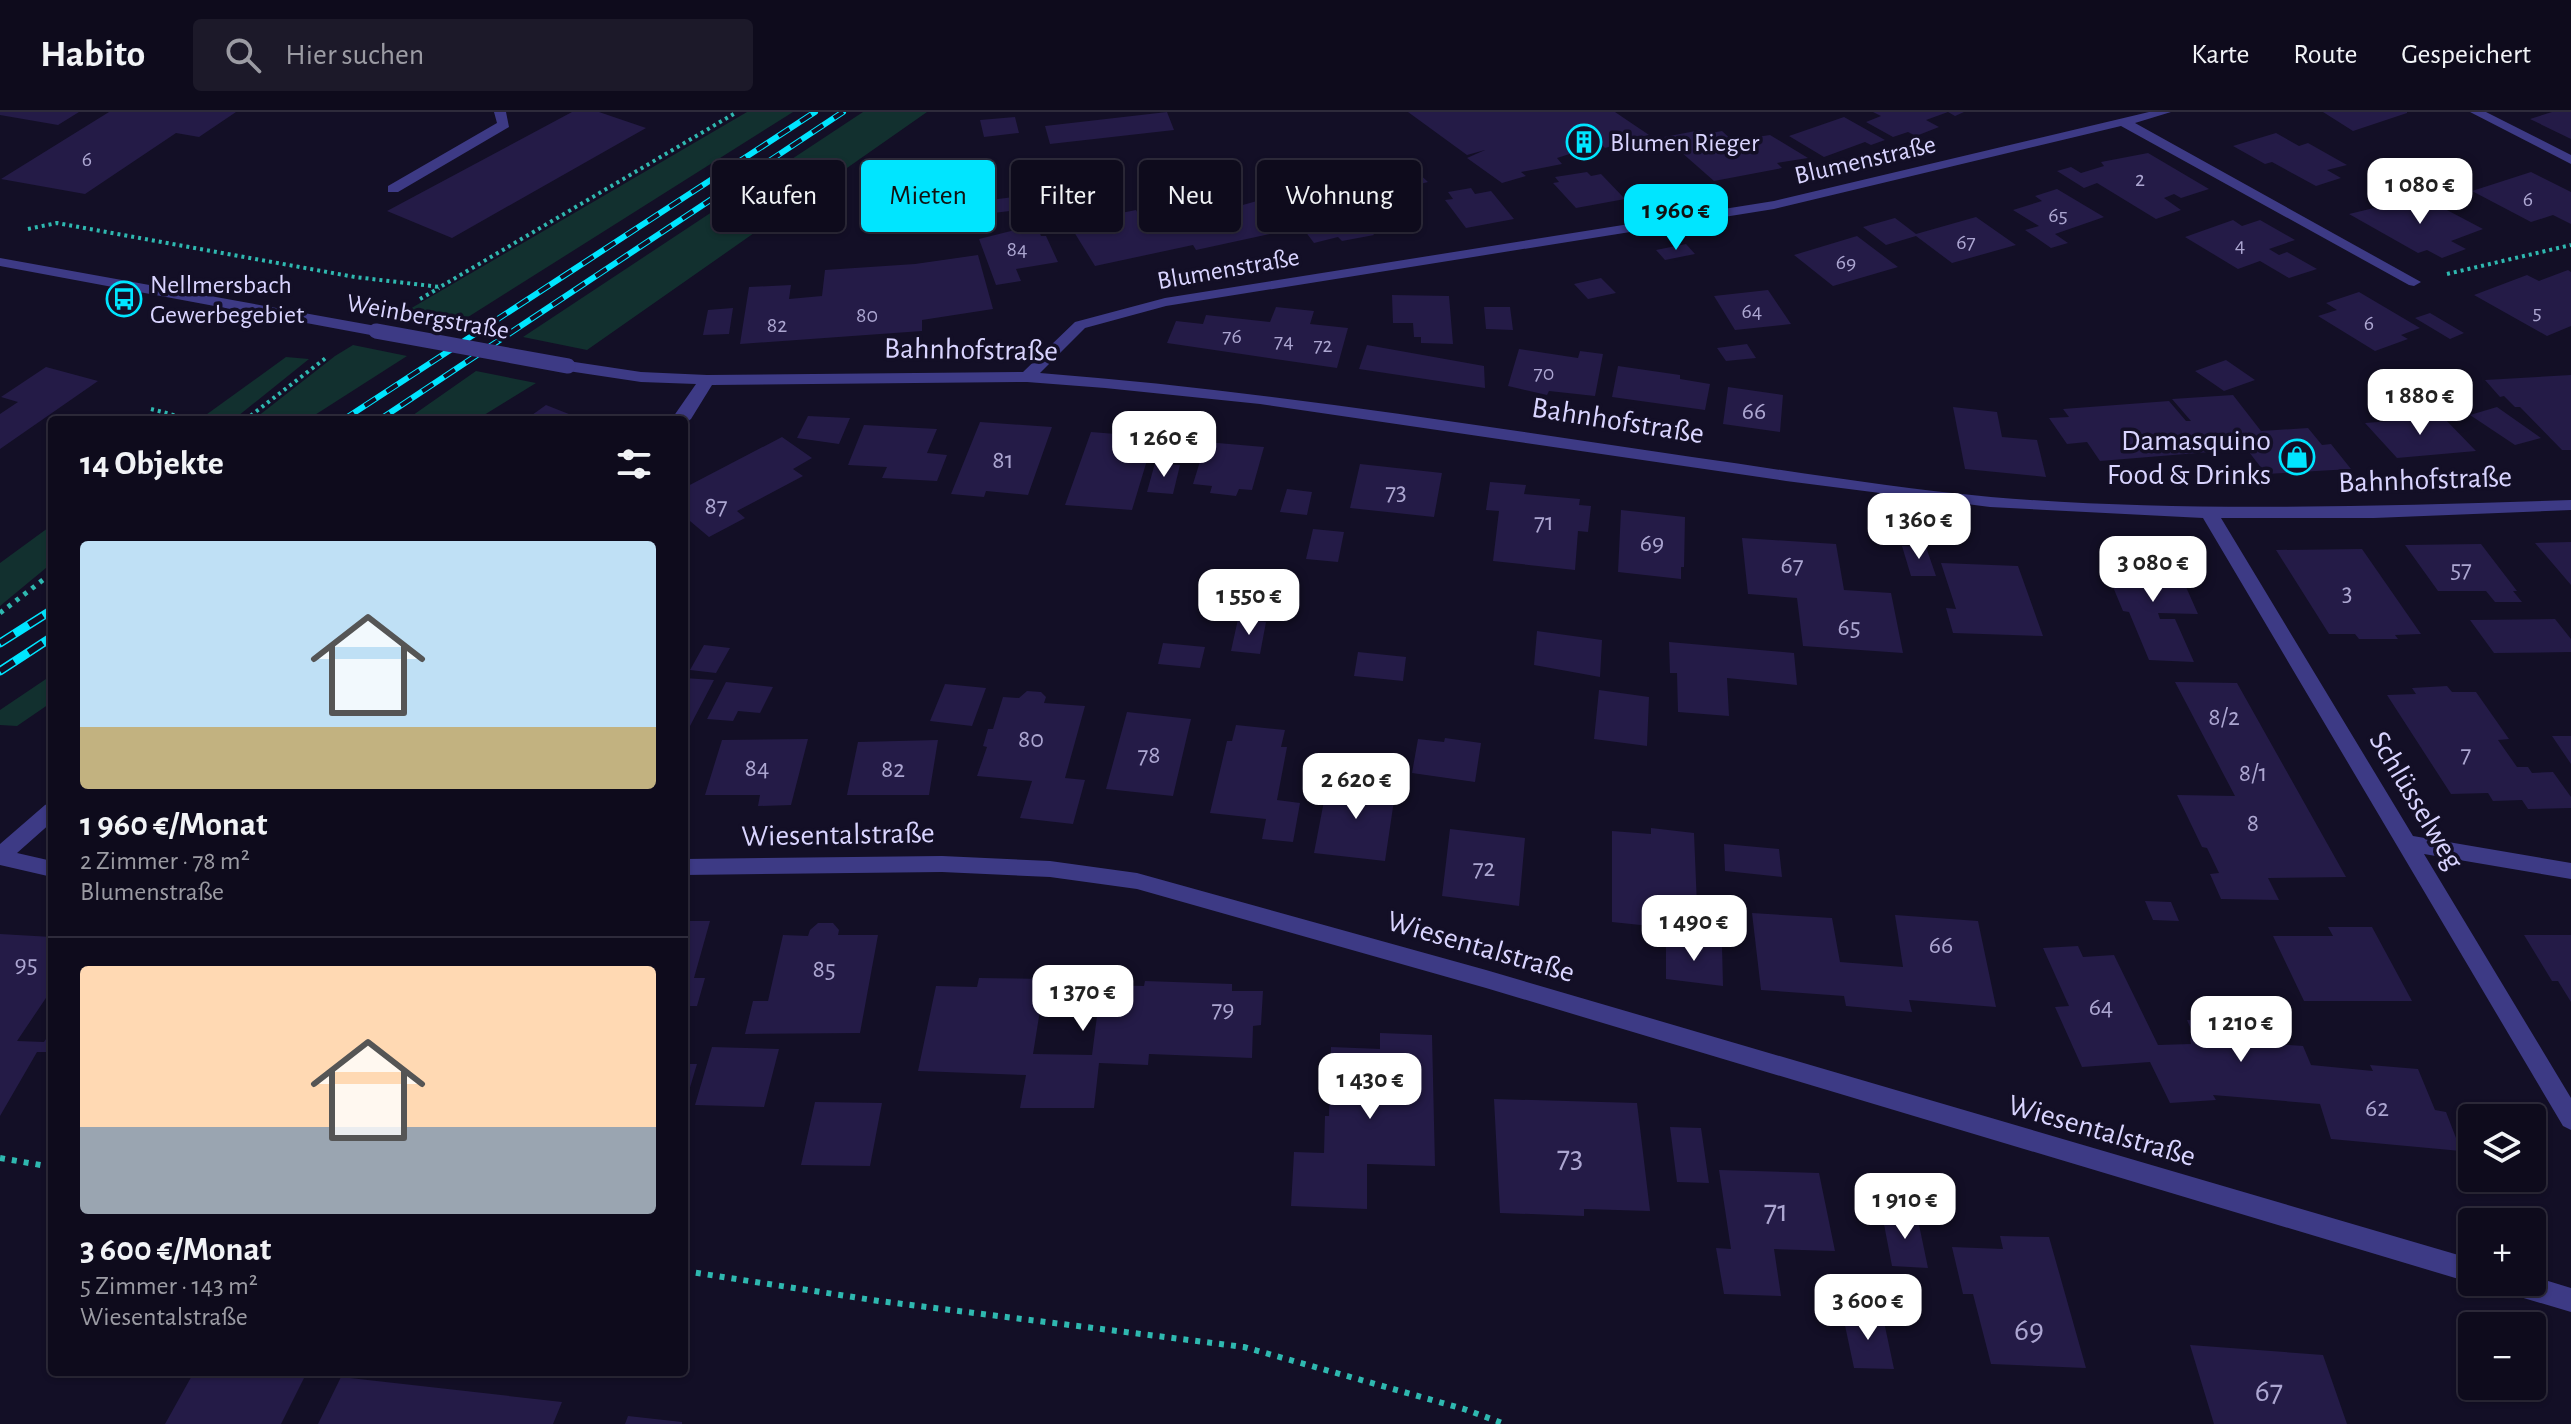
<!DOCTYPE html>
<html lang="de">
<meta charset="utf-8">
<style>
body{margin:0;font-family:"Alegreya Sans",sans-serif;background:#1c1929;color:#f1f3f6;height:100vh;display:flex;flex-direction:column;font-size:30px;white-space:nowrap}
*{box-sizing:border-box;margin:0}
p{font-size:26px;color:#9b9ba3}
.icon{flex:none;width:44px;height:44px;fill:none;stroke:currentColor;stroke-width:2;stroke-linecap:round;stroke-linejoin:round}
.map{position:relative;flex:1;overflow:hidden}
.sheet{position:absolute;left:48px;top:304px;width:640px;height:960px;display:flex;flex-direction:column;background:#0e0b1c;border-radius:8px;box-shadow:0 2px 6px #0004,0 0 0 2px #2e2b3b}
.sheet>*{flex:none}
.hud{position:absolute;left:712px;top:48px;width:760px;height:72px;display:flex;gap:16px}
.buttons{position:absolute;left:2458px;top:992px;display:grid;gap:16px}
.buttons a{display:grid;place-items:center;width:88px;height:88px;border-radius:8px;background:#0e0b1c;box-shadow:0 2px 6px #0004,0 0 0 2px #2e2b3b;font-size:40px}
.price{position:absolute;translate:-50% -68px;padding:0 18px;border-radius:16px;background:#fff;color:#222;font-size:26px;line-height:52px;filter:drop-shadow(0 2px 4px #0008)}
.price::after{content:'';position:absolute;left:50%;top:48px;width:24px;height:18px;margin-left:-12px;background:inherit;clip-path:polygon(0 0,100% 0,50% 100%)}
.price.on{background:#00e5ff;color:#111}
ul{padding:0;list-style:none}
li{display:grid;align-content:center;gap:16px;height:424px;padding:0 32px}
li+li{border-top:2px solid #2e2b3b}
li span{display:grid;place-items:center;height:248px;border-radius:8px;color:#555}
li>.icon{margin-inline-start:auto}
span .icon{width:144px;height:144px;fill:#fffc;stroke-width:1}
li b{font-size:34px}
h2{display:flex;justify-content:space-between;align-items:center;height:96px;padding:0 32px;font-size:34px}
.tag{padding:0 28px;border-radius:8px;background:#0e0b1c;box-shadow:0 2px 6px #0004,0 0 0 2px #2e2b3b;font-size:28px;line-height:72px}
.tag.on{background:#00e5ff;color:#111}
header{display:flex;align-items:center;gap:48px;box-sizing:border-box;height:112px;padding:0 40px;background:#0e0b1c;border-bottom:2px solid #2e2b3b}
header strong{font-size:38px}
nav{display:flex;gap:44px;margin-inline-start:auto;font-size:28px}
.search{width:560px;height:72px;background:#1c1929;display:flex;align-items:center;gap:20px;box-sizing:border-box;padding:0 28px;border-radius:8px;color:#9b9ba3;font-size:30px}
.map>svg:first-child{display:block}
.green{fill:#12302f}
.building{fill:#241b47}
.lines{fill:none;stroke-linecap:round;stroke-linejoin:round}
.path-far2{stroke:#2fb8b0;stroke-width:4;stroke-dasharray:3 4;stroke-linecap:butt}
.path-far1{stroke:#2fb8b0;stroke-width:5;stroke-dasharray:4 6;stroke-linecap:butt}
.path{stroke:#2fb8b0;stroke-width:6;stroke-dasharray:5 7;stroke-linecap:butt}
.minor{fill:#3d3a85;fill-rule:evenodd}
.rail-far1-casing{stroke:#00e5ff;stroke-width:6}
.rail-casing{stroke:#00e5ff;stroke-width:9}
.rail-far1{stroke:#130f26;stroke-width:4;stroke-dasharray:13;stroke-linecap:butt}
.rail{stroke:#130f26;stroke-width:6;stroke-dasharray:17;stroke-linecap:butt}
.minor-bridge{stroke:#3d3a85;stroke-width:15}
.labels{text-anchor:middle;stroke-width:7;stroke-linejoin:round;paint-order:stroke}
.far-number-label{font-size:22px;fill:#aca6d1}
.far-poi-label{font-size:26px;fill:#d9d4ff;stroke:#130f26;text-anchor:start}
.far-street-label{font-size:26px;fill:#d9d4ff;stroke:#130f26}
.number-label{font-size:26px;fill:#aca6d1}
.street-label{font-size:30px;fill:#d9d4ff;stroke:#130f26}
.poi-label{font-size:30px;fill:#d9d4ff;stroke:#130f26;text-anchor:end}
.near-number-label{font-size:32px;fill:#aca6d1}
</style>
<header>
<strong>Habito</strong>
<div class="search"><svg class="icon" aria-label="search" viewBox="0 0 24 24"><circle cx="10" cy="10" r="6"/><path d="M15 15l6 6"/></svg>Hier suchen</div>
<nav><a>Karte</a><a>Route</a><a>Gespeichert</a></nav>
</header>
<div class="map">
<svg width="2571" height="1312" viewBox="0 0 2571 1312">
<rect width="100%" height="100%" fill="#130f26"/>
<!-- green -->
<path class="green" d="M747 0H793L457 212 403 201Z
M863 0H927L587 238 523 225Z
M353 233 407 244 307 308H253L335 244Z
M286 245 309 247 233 308 203 305Z
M476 259 536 271 476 308H406Z
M52 413V451L0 494V451Z
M46 567 52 568V590L17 614 0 613V598Z"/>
<!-- building -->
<path class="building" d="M0 0H79L58 13 0 3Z
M109 0H236L199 25 176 21 85 82 1 67Z
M572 0H599L646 16 452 126 387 99Z
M1167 0 1174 18 1050 32 1045 14Z
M1408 0H1615L1649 23 1605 36 1601 32 1557 46 1562 52 1521 60 1526 64 1502 71 1467 46 1485 38 1467 43Z
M1873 0H1964L1955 4 1948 0 1926 8 1939 15 1916 24 1908 20 1893 25 1866 10 1881 4Z
M2323 0H2407V1L2353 19Z
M2552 0H2571V27L2530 7Z
M1015 5 1019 21 984 25 980 8Z
M1844 5 1885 28 1871 33 1865 30 1824 45 1789 24Z
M1701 18 1706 22 1722 19 1737 33 1754 30 1750 26 1770 23 1808 46 1777 51 1782 56 1714 69 1664 25Z
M2276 21 2299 34 2308 31 2347 53 2327 58 2341 66 2316 74 2272 50 2265 52 2233 34Z
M2148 41 2209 77 2181 86 2174 82 2164 86 2181 98 2156 107 2097 71 2084 76 2057 59 2071 55 2081 61 2104 54 2101 50Z
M1413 56 1428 70 1408 75 1392 62Z
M1587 60 1591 64 1601 62 1625 87 1576 96 1553 71 1559 70 1555 65Z
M2531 60 2571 80V112L2553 103 2531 110 2472 79Z
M1383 73 1405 98 1362 107 1374 123 1342 129 1338 125 1314 131 1302 115 1196 138 1193 133 1095 154 1071 115 1093 110 1091 107 1136 98 1139 103 1150 101 1147 96 1169 92 1175 101 1217 87 1225 98 1278 83 1300 112 1338 104 1320 82Z
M1471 76 1475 82 1491 79 1514 107 1466 116 1445 88 1453 87 1448 80Z
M2057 77 2104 105 2055 122 2068 131 2051 136 2025 118 2039 114 2013 98 2042 89 2035 84Z
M1022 84 1026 97 985 102 982 89Z
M2426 87 2483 117 2451 129 2466 137 2442 146 2427 138 2418 141 2349 102 2403 89 2410 93Z
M1976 105 2016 133 1952 151 1916 124 1886 133 1863 115 1895 106 1916 122Z
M2233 108 2242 114 2260 108 2295 128 2269 137 2279 143 2287 140 2317 157 2289 166 2260 149 2238 157 2185 125Z
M1031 114 1038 116 1041 124H1046L1058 150 1016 157 1021 169 996 173 979 127Z
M1857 124 1898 155 1833 174 1794 143Z
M1686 132 1695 142 1665 148 1656 138Z
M978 143 993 197 922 208V219L740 232 749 175 791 173 789 187 822 184 825 158 915 152Z
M2568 158 2571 160V214L2547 224 2474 183 2527 163 2539 169Z
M1601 166 1616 181 1588 187 1574 172Z
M1768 178 1791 212 1735 218 1714 184Z
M2359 180 2420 216 2401 223 2408 227 2375 239 2318 204 2337 198 2326 191Z
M1392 183 1449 184 1453 232 1421 231V225H1414L1413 211H1393Z
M1276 195 1314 199 1310 212 1348 216 1337 256 1167 231 1176 209 1203 212 1206 203 1270 210Z
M1484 195H1510L1513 218 1486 217Z
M733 196 729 222 703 223 708 198Z
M2430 201 2464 221 2450 227 2415 206Z
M1747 232 1756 246 1726 249 1717 236Z
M1367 233 1484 254 1485 276 1359 257Z
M1519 237 1578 246 1580 239 1603 242 1595 284 1549 279 1547 283 1508 274Z
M2226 248 2255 268 2224 279 2195 259Z
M1618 254 1680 263V267L1710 272 1705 298 1612 285Z
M46 255 98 269 0 337V302L18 290 1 285Z
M2571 263V338H2562L2520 295H2515L2504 284 2500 285 2485 268Z
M1728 275 1783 283 1780 320 1723 312Z
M2233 283 2261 319 2308 316 2322 333 2331 332 2351 357 2266 362 2242 331 2206 334 2210 340 2100 349 2087 330 2067 332 2049 306 2069 305 2063 297 2169 289 2186 309H2191L2172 287Z
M546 293 584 308H525Z
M1953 295 1997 300 2002 325 2037 328 2046 365 1965 357Z
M2497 295 2541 326 2515 333 2470 303Z
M808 304 850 306 839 332 797 326Z
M2443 305 2476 339 2397 346 2365 311Z
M980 310 1052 315 1028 383 986 379 984 385 951 382Z
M864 313 937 317 927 341 947 343 937 369 882 366 887 355 848 353Z
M1091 320 1154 325 1132 398 1065 393Z
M782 325 812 346 793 357 803 364 737 399 745 406 709 425 684 404V376Z
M1206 330 1264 335 1252 378 1239 377 1236 384 1210 381 1212 374 1193 372Z
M1155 351 1180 353 1173 382 1147 380Z
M1360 352 1442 361 1434 405 1350 396Z
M1490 370 1526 373 1524 382 1580 387 1579 393 1591 394 1588 420 1578 419 1575 458 1493 449 1499 399 1486 398Z
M1287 377 1312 380 1307 403 1280 400Z
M1621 398 1685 405 1684 455H1681V467L1618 460Z
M1313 417 1344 420 1338 450 1306 447Z
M1742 426 1836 432 1844 478 1891 481 1903 541 1803 534 1797 486 1748 482Z
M2571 430V473L2535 431Z
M2481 432 2517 479H2513L2522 490H2495L2486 479H2438L2405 433Z
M1902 434 1926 435 1936 464H1911Z
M2362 437 2421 522 2395 523 2398 527H2359L2355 522H2329L2276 438Z
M2101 446 2174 448 2198 502 2158 501 2160 507H2175L2194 550 2149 548 2129 500 2123 499Z
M1941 451 2018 454 2043 524 1953 521 1946 496 1956 497Z
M1238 507 1266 510 1260 542 1231 539Z
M2555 507 2571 527V540L2494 541 2470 508Z
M1537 519 1602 528 1600 565 1534 553Z
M1669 530 1794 541 1797 573 1727 566 1729 604 1678 600 1677 561H1670Z
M1163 531 1205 535 1200 556 1158 552Z
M704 533 730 536 716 561 690 558Z
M1358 540 1406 545 1403 569 1354 564Z
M684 566 714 568 690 614H684Z
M726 570 773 575 760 601 738 599 733 609 707 607Z
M2175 570 2237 571 2346 765 2268 766 2279 788 2221 787 2210 762 2219 761 2207 736 2202 735 2177 683 2235 684Z
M945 572 986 576 972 614 930 609Z
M2447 574 2452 580H2476L2509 627 2498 628 2517 655H2528L2532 661 2553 660 2571 685V696L2528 697 2522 688 2493 689 2488 681 2451 682 2387 583 2416 582 2412 576Z
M1599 578 1649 585 1647 634 1594 627Z
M1027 579 1041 580 1046 585 1044 591 1085 594 1065 666 1085 668 1073 712 1020 706 1032 669 977 664 987 635 983 634 988 617H993L1003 585 1019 586Z
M1127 600 1191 607 1173 684 1106 677Z
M1236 613 1285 618 1281 635H1287L1277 688 1300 691 1293 730 1262 727 1266 707 1210 701 1227 629H1232Z
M2552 624H2571V652Z
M1445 626 1481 631 1475 670 1412 661 1418 627 1444 630Z
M808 627 791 693 758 694 760 683H705L722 628Z
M938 628 929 683H847L858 630Z
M1328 668 1396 675 1385 749 1314 741Z
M1651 716 1694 721 1698 819 1612 810V719L1651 722Z
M1450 717 1525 726 1519 794 1442 784Z
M1724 732 1779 737 1782 765 1725 759Z
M2145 789 2171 790 2179 809 2153 808Z
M1752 801 1832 806 1840 850 1903 855 1895 803 1978 809 1996 895 1909 888 1912 900 1846 894 1844 884 1761 878Z
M684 809H710L694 866H705L697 894H684Z
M818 811H833L839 818 838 823H878L860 921 745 922 753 889H768L783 823 808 824 810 818Z
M2328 815H2372L2412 889H2304L2273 824H2333Z
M0 822 52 825V877L17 929 44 930 52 918V940H37L0 1004Z
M2524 823H2571V890L2558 869H2552Z
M1666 828 1722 834 1723 874 1666 867Z
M2078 834 2083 845 2114 843 2158 933 2191 932 2190 926 2303 934 2311 953 2373 959 2370 953 2418 957 2435 998 2446 1000 2461 1039 2331 1027 2320 992 2213 983 2216 988 2170 991 2150 950 2082 955 2055 895 2069 894 2043 836Z
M979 866 1045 867 1033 942 1092 943 1101 873 1144 874 1145 869 1232 872V879H1263L1261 913 1253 914 1252 946 1149 942 1148 953 1099 951 1094 996H1020L1026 963 918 959 936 874 977 875Z
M2187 908 2217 909 2224 924H2194Z
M1380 921 1432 923 1435 1054 1367 1052V1097L1291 1094 1294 1040 1324 1041 1325 1004H1329L1331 935 1380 937Z
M712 935 779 937 764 995 695 993Z
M684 952H697L685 992H684Z
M1494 987 1637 991 1650 1099 1584 1097V1104L1500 1101Z
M815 990 882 991 870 1054 801 1053Z
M1670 1015 1701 1016 1709 1071 1677 1070Z
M1719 1058 1819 1061 1835 1139 1774 1137 1781 1184 1724 1182 1716 1136 1731 1137Z
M1882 1102 1917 1103 1928 1156 1892 1154Z
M2000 1124 2049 1125 2086 1256 1991 1252 1973 1182H1963L1952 1135 2003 1137Z
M1843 1204 1883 1205 1894 1257 1854 1256Z
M2190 1233 2323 1243 2347 1312H2214Z
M194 1260H307L281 1312H165Z
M341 1265 562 1290 553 1312H318Z
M628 1304 682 1310V1312H625Z"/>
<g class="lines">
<!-- path-far2 -->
<path class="path-far2" d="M28 117 57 111 355 165 440 175 737 0
M2447 162 2571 133
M420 187 439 176
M151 297 193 308
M245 308 327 245"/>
<!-- path-far1 -->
<path class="path-far1" d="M0 501 52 461"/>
<!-- path -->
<path class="path" d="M0 1046 52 1055
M684 1159 879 1189 1244 1235 1464 1297 1505 1312"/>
<!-- minor -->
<path class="minor" d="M494 0H506L509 15 398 80H388V74L497 11Z
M2149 0H2171L2135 11 2421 170 2414 174 2409 173 2121 14 1774 97 1166 194 1085 216 1040 261C1259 278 1475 313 1692 345 1791 359 1891 376 1991 385 2184 401 2378 394 2571 388V398L2374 406H2221L2413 724 2571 751V767L2424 742 2571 986V1018L2563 1014 2203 406 1990 395 1786 369 1260 292 1105 276 1027 270 712 273 691 307 684 312V308H671L696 272 641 270 568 259 560 254 568 249 641 260 707 263 1023 260 1075 210 1165 186 1774 89Z
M2470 0H2486L2571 43V52Z
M0 146 376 214 384 219 376 224 0 154Z
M52 690V710L17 741 52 749V765L0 753V732L45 693Z
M942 744 1050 749 1137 761 1486 858 2472 1147V1170H2475L2472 1171 1486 876 1137 777 1050 765 942 760 684 763V747Z
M2532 1164 2571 1176V1200L2500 1179 2496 1170H2532Z"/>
<!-- rail-far1 casing -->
<g class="rail-far1-casing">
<path id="rail-far1" d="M343 308 815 0
M379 308 843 0"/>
</g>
<!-- rail casing -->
<g class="rail-casing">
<path id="rail" d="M0 531 52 498
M0 559 52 525"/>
</g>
<!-- rail-far1 -->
<use href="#rail-far1" class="rail-far1"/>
<!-- rail -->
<use href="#rail" class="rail"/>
<!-- minor-bridge -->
<path class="minor-bridge" d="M376 219 568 254"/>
</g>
<!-- icons -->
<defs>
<g id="building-ring" transform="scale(1.8)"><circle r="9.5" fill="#130f26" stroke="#00e5ff" stroke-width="1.5"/><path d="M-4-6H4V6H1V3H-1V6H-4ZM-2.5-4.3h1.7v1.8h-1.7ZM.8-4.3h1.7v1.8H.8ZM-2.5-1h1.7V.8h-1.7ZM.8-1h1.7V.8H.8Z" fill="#00e5ff"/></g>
<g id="bus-ring" transform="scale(1.8)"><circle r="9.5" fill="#130f26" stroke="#00e5ff" stroke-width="1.5"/><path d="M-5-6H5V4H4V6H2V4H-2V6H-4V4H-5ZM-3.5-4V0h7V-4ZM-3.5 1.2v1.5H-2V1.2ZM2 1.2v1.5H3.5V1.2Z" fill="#00e5ff"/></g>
<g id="shop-ring" transform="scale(1.8)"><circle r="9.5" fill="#130f26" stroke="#00e5ff" stroke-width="1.5"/><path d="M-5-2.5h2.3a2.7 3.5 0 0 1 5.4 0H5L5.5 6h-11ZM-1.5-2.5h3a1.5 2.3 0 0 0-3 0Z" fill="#00e5ff"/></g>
</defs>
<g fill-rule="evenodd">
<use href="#building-ring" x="1584" y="30"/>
<use href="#bus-ring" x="124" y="187"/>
<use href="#shop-ring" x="2297" y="345"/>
</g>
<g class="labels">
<!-- far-number labels -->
<g class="far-number-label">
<text x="87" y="54">6</text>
<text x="2140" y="74">2</text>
<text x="2528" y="94">6</text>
<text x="2058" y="110">65</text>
<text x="1966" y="137">67</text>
<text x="2240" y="140">4</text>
<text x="1017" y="144">84</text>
<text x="1846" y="157">69</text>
<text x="1752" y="206">64</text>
<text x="2537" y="207">5</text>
<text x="867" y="210">80</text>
<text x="2369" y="218">6</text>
<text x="777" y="220">82</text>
<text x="1232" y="231">76</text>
<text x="1284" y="236">74</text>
<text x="1323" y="240">72</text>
<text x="1544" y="268">70</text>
</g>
<!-- far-poi labels -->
<g class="far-poi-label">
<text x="1610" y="39">Blumen Rieger</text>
<text x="150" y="181">Nellmersbach<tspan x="150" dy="30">Gewerbegebiet</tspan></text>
</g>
<!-- far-street labels -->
<g class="far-street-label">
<text transform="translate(1865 47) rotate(-13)" y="9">Blumenstraße</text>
<text transform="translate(1228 156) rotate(-10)" y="9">Blumenstraße</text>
<text transform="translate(428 204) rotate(10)" y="9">Weinbergstraße</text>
</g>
<!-- number labels -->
<g class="number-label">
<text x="1754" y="307">66</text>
<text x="1003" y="356">81</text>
<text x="1396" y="388">73</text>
<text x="716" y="402">87</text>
<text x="1544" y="418">71</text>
<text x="1652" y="439">69</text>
<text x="1792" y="461">67</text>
<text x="2461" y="465">57</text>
<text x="2347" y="489">3</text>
<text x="1849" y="523">65</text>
<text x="2224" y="613">8/2</text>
<text x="1031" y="635">80</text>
<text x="2466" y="650">7</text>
<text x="1149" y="651">78</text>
<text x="757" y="664">84</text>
<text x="893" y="665">82</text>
<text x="2253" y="669">8/1</text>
<text x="2253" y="719">8</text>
<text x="1484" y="764">72</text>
<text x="1941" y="841">66</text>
<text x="26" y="860">95</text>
<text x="824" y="865">85</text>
<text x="2101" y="903">64</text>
<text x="1223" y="905">79</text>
<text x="2377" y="1004">62</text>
</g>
<!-- street labels -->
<g class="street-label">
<text transform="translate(971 237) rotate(1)" y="10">Bahnhofstraße</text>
<text transform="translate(1618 308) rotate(9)" y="10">Bahnhofstraße</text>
<text transform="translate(2425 367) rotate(-2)" y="10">Bahnhofstraße</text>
<text transform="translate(2417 688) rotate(59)" y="10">Schlüsselweg</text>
<text transform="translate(838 722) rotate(-1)" y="10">Wiesentalstraße</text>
<text transform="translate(1481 834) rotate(16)" y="10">Wiesentalstraße</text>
<text transform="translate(2102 1018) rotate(16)" y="10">Wiesentalstraße</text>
</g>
<!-- poi labels -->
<g class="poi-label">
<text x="2271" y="338">Damasquino<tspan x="2271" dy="34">Food &amp; Drinks</tspan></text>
</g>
<!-- near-number labels -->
<g class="near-number-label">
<text x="1570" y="1055">73</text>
<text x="1776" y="1109">71</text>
<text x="2029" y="1228">69</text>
<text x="2269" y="1289">67</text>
</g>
</g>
</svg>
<div class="buttons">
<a><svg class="icon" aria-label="layers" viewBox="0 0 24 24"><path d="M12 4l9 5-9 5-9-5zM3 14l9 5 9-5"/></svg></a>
<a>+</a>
<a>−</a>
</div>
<b class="price" style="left:2420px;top:114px">1 080 €</b>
<b class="price on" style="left:1676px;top:140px">1 960 €</b>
<b class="price" style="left:2420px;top:325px">1 880 €</b>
<b class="price" style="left:1164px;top:367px">1 260 €</b>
<b class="price" style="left:1919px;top:449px">1 360 €</b>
<b class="price" style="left:2153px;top:492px">3 080 €</b>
<b class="price" style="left:1249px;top:525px">1 550 €</b>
<b class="price" style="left:1356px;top:709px">2 620 €</b>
<b class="price" style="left:1694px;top:851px">1 490 €</b>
<b class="price" style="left:1083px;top:921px">1 370 €</b>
<b class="price" style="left:2241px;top:952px">1 210 €</b>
<b class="price" style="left:1370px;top:1009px">1 430 €</b>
<b class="price" style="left:1905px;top:1129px">1 910 €</b>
<b class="price" style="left:1868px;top:1230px">3 600 €</b>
<div class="hud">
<a class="tag">Kaufen</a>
<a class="tag on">Mieten</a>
<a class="tag">Filter</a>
<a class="tag">Neu</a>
<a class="tag">Wohnung</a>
</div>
<section class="sheet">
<h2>14 Objekte<svg class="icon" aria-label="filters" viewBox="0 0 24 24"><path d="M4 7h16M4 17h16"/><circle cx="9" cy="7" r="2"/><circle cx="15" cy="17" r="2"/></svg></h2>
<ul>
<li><span style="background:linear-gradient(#bfe0f5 75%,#c2b280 0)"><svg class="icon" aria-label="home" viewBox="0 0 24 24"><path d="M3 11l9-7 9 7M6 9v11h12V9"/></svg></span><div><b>1 960 €/Monat</b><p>2 Zimmer · 78 m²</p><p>Blumenstraße</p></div></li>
<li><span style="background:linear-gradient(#ffd9b3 65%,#9aa5b1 0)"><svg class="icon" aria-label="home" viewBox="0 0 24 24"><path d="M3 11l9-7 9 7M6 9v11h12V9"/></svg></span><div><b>3 600 €/Monat</b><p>5 Zimmer · 143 m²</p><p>Wiesentalstraße</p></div></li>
</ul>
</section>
</div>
